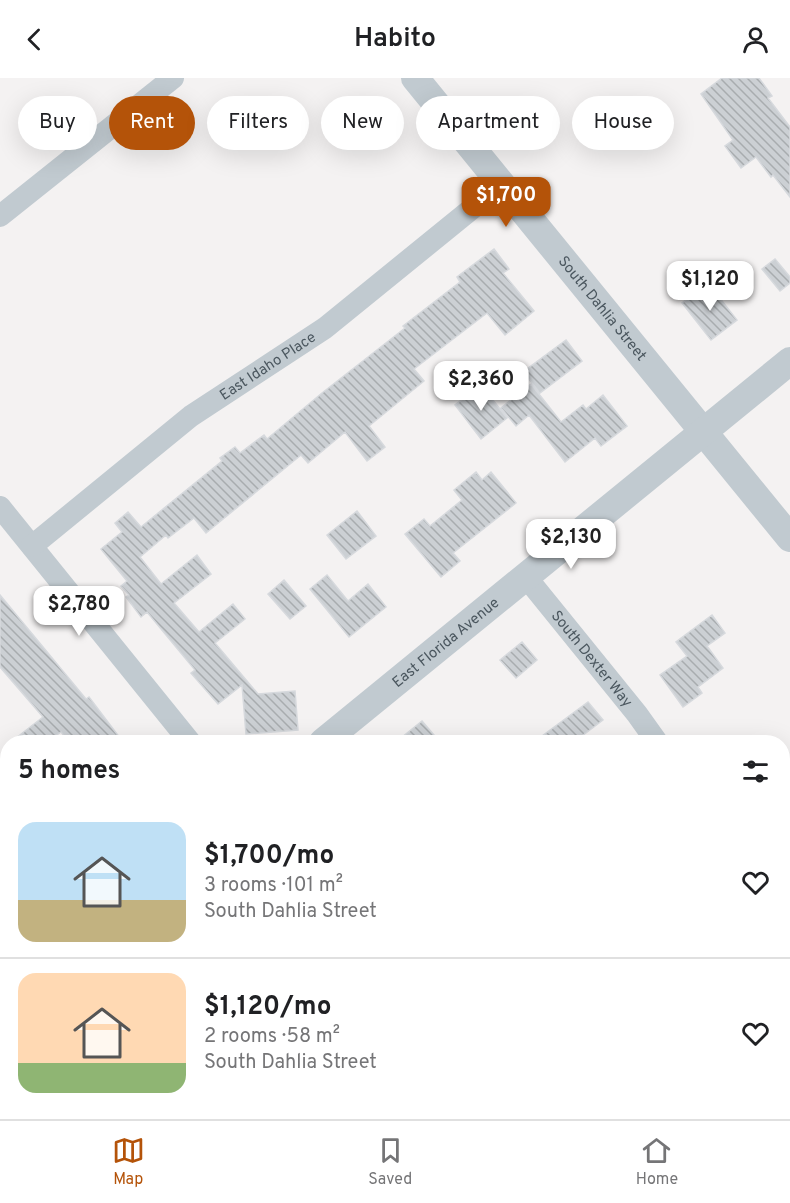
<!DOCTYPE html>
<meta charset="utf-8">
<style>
body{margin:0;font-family:Overpass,sans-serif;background:#f6f6f6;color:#202124;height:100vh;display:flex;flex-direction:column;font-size:22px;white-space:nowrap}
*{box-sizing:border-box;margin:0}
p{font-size:20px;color:#757577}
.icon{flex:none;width:33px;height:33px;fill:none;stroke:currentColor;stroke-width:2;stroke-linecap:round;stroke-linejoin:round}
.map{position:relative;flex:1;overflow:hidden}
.panel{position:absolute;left:0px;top:657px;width:790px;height:384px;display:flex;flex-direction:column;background:#fff;border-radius:24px 24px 0 0;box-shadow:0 6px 24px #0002}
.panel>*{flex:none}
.hud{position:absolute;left:18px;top:18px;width:754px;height:54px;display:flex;gap:12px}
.price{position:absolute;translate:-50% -51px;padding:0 14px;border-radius:12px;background:#fff;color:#222;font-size:20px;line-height:39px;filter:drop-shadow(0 2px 3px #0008)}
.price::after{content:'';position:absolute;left:50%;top:36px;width:18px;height:14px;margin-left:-9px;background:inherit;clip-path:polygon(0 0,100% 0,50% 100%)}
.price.current{background:#b45309;color:#fff}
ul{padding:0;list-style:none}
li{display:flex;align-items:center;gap:18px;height:150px;padding:0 18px}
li+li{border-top:2px solid #e0e0e0}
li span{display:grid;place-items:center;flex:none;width:168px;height:120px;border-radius:18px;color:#555}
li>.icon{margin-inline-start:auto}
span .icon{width:72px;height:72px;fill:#fffc;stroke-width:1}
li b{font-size:26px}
h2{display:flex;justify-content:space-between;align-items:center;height:72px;padding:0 18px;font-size:26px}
.chip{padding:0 21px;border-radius:27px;background:#fff;box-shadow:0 6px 24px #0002;font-size:21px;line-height:54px}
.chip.current{background:#b45309;color:#fff}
header{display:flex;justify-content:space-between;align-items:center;height:78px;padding:0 18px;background:#fff;font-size:27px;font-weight:600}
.dock{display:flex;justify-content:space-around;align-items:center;height:84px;border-top:2px solid #e0e0e0;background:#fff;font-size:16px;color:#757577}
.dock a{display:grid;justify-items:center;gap:3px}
.dock .current{color:#b45309}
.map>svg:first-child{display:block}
.building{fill:url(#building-back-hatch);stroke:#d6d9dd;stroke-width:1.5}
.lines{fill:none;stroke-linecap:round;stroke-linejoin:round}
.service{stroke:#c1cad0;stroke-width:12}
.minor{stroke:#c1cad0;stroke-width:22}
.tertiary{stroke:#c1cad0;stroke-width:28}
.labels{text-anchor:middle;stroke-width:4.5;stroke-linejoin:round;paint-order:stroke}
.street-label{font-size:15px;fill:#4b575f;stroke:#fff}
</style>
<header><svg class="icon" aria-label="back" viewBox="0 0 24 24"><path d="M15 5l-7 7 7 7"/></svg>Habito<svg class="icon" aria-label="person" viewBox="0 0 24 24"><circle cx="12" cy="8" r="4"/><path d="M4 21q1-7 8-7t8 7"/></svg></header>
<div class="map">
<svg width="790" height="1041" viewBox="0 0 790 1041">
<defs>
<pattern id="building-back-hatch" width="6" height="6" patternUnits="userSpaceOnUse" patternTransform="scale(1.5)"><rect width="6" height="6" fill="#ccd0d4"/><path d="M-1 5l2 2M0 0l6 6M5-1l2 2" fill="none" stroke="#a8acaf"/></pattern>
</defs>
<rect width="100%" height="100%" fill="#f4f2f2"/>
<!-- building -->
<path class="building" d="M722 0H759L772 18 768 20 790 49V119L773 97 771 99 756 79 741 90 725 68 733 62 701 16Z
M494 171 509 191 503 195 534 233 505 257 487 235 414 291 424 303 369 348 385 369 367 383 345 354 308 385 301 377 206 455 194 440 168 460 166 457 140 479 161 506 197 477 211 496 174 525 199 554 233 526 245 541 215 565 258 616 295 613 298 652 246 656 242 607 218 626 191 595 195 592 147 534 141 539 126 519 129 517 121 508 127 503 101 471 122 454 115 445 128 434 141 449 222 383 220 380 235 369 240 375 264 357 267 361 322 315 405 250 403 248 460 204 457 199Z
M775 181 790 199V205L780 213 762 191Z
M708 205 737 242 711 262 682 225Z
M566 262 582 283 540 315 523 294Z
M531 306 561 344 583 327 586 331 603 317 627 348 601 368 595 360 565 384 529 337 516 348 501 330Z
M481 307 507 340 481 361 455 327Z
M476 394 482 402 491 394 516 425 453 475 460 483 441 499 405 456 424 441 430 448 462 422 454 412Z
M357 433 376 458 346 481 327 457Z
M327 497 348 523 368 506 386 529 349 559 310 511Z
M284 502 306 528 290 541 268 516Z
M0 517 86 621 89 619 123 664H69L61 654 47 664H11L43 639 0 589Z
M712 537 725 555 707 568 723 590 698 609 702 615 683 629 660 597 687 578 676 564Z
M522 564 537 582 516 600 500 582Z
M588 624 603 642 574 664H534Z
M422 643 440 664H396Z"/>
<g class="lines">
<!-- service -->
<path class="service" d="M0 1030 9 1041
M387 1034 394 1041
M661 1041 663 1037"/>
<!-- minor -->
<g class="minor">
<path d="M0 138 173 0"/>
<path d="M0 429 190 664"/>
<path id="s1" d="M32 468 191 338 325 250 501 107"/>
<path id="s2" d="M526 499 637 636 657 664"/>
<path d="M783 847 790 843"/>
<path d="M0 878 8 888"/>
<path d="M197 1034 203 1041"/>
<path d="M579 1034 585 1041"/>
</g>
<!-- tertiary -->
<g class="tertiary">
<path id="s3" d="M415 0 790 460"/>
<path id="s4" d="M323 664 790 283"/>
<path d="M0 928 8 922"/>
</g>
</g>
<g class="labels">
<!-- street labels -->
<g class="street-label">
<text dy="5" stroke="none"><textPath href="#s3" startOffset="297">South Dahlia Street</textPath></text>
<text dy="5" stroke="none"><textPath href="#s1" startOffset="297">East Idaho Place</textPath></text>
<text dy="5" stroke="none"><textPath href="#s4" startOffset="158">East Florida Avenue</textPath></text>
<text dy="5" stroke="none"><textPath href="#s2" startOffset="105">South Dexter Way</textPath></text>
</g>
</g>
</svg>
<b class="price current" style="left:506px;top:150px">$1,700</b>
<b class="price" style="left:710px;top:234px">$1,120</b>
<b class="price" style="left:481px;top:334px">$2,360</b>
<b class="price" style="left:571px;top:492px">$2,130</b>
<b class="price" style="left:79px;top:559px">$2,780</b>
<div class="hud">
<a class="chip">Buy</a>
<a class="chip current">Rent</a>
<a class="chip">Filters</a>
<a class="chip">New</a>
<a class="chip">Apartment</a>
<a class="chip">House</a>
</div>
<section class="panel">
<h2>5 homes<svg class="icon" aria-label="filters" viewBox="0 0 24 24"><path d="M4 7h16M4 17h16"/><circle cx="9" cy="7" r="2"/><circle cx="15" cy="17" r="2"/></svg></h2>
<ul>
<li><span style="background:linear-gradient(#bfe0f5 65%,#c2b280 0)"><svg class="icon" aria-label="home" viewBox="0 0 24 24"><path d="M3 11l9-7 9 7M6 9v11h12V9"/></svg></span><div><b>$1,700/mo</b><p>3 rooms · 101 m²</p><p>South Dahlia Street</p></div><svg class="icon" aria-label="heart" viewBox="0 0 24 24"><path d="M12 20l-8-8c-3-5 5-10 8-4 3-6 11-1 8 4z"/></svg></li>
<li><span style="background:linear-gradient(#ffd9b3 75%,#8fb573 0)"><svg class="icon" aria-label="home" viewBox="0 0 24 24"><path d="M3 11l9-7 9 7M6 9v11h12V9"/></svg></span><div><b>$1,120/mo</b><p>2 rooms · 58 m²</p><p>South Dahlia Street</p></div><svg class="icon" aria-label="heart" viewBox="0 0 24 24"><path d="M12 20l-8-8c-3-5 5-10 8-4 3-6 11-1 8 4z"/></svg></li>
</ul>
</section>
</div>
<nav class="dock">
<a class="current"><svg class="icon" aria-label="map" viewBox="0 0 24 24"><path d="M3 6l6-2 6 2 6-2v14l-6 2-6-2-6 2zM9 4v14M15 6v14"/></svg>Map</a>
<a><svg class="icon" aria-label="saved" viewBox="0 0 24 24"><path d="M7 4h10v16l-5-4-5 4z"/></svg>Saved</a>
<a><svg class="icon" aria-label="home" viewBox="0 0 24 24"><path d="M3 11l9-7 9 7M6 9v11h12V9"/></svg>Home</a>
</nav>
